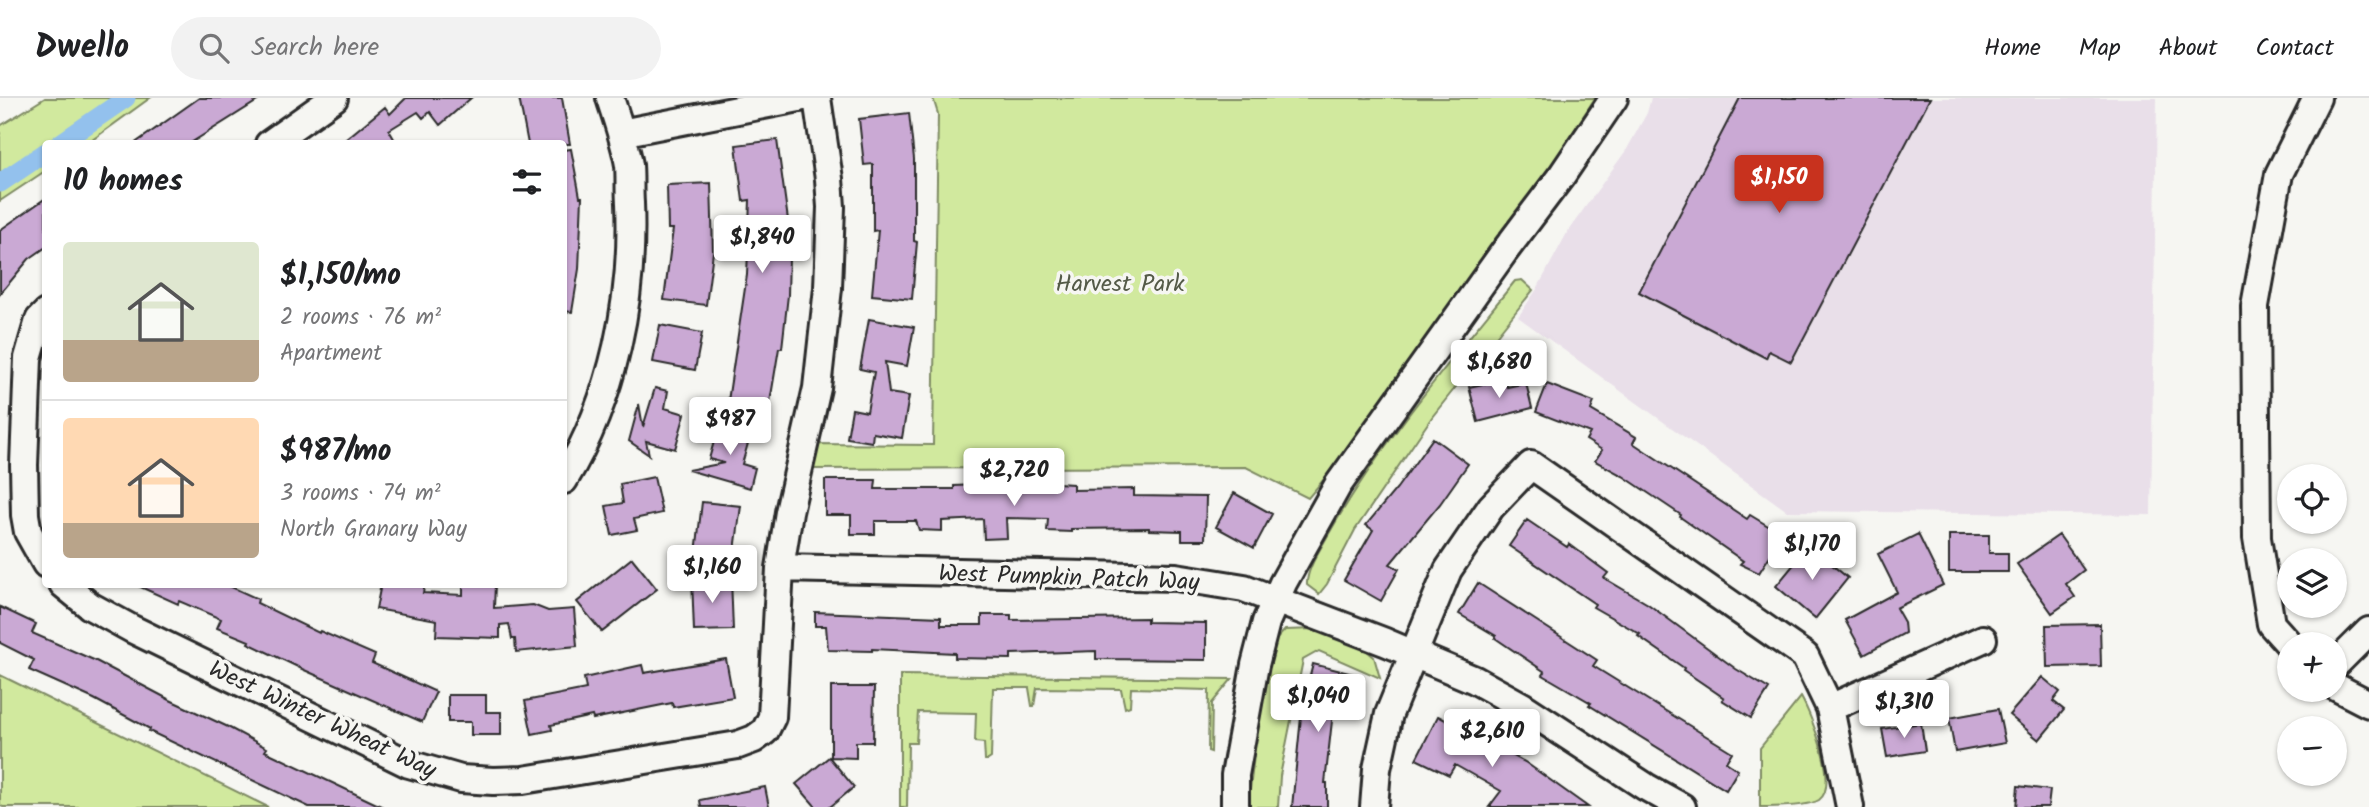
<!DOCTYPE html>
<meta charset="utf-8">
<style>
body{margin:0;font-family:Kalam,sans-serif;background:#f2f2f2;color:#202124;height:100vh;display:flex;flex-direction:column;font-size:26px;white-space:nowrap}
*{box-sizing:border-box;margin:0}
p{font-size:23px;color:#757577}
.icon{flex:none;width:38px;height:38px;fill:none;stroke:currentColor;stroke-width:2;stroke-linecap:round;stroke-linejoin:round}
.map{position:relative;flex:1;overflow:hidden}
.panel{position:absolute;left:42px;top:42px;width:525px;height:448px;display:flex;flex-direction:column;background:#fff;border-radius:7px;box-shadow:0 2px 5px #0004}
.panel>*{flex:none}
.controls{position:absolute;left:2277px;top:366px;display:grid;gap:14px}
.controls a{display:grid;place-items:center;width:70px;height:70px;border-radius:50%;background:#fff;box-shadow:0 2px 5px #0004;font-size:35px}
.price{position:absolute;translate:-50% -60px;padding:0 16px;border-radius:7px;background:#fff;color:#222;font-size:23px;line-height:46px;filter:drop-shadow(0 2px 4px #0008)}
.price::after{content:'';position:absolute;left:50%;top:42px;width:21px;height:16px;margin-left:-10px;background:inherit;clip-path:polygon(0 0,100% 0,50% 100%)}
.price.on{background:#c8321e;color:#fff}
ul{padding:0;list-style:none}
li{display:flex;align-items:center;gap:21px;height:175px;padding:0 21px}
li+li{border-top:2px solid #e0e0e0}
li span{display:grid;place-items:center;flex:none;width:196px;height:140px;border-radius:7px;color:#555}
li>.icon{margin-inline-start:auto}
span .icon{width:84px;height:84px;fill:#fffc;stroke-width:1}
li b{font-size:30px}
h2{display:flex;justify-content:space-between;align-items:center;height:84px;padding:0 21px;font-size:30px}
header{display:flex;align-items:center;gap:42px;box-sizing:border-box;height:98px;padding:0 35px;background:#fff;border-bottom:2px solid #e0e0e0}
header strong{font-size:33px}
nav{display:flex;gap:38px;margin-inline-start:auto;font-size:24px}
.search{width:490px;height:63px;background:#f2f2f2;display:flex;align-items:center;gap:18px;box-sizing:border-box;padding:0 24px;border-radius:38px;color:#757577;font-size:26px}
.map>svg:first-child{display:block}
.built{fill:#e9dfe9}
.green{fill:#d1e99e;stroke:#7e8a64;stroke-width:2}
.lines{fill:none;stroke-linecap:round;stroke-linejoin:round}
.canal{stroke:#93c1ed;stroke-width:19}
.building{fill:#caa9d4;stroke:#2b2b2b;stroke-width:2}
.minor-casing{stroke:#2b2b2b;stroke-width:32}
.minor{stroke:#f6f6f2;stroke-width:26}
.labels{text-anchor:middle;stroke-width:7;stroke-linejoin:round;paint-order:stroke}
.park-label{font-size:24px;fill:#545a48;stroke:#f6f6f2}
.street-label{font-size:24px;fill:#2b2b2b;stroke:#f6f6f2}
</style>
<header>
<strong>Dwello</strong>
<div class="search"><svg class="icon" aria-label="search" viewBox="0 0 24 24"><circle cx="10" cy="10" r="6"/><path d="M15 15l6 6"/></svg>Search here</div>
<nav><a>Home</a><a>Map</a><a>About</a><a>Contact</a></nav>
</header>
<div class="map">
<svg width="2369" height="709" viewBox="0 0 2369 709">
<rect width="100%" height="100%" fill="#f6f6f2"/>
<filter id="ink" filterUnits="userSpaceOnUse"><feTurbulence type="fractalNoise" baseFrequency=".0143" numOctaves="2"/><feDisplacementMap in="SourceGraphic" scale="14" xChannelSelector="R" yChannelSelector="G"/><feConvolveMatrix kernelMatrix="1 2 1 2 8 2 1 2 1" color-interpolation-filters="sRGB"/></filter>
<g filter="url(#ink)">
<!-- built -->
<path class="built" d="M1651 0H2157L2151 417 1787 413 1518 219 1537 191 1568 133 1627 51 1647 15Z"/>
<!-- green -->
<path class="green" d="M45 0H150L88 45 46 46 45 73 0 103V28Z
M933 0H1595L1542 82 1343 359 1308 400 1246 369 811 371V346L933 347 938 16Z
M1522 182 1533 192 1432 319 1355 432 1327 486 1319 496 1307 487C1306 472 1320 452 1327 439 1379 347 1449 265 1515 183Z
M1315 531 1366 552 1374 559 1380 580 1319 553 1303 562 1280 678 1278 709H1248L1259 614 1273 545 1285 532Z
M0 577 268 709H3L0 707Z
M900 577 1232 581 1212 605 1211 654 1208 653 1209 592 1131 590 1130 608 1125 610 1121 591 1037 590 1034 608H1032L1029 590H993L991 660 988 662H985L984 645 975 644 976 615 918 614 916 645H908L907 709H900Z
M1801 599C1811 617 1840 687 1819 702 1807 709 1775 709 1760 709V650Z"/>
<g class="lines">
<!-- canal -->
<path class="canal" d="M59 46 126 0
M0 85 46 54"/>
</g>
<!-- building -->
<path class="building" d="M199 0H262L189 46H134Z
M406 0H471L440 27 430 14 423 20 418 14 389 32 397 46H340L385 9 390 16Z
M519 0H562L570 46H528Z
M1740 0H1930L1791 264 1769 253 1766 260 1639 194Z
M909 15 914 61V143L917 144 912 201 872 197 878 132 873 133V66L864 67 859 21Z
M777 42 788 122H790L788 197 782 250H779L769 310 728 303 747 177 750 102 743 103 736 47Z
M571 51 580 99H582L579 171 572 214 564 213V52Z
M711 85 713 154 706 207 664 202 673 131H668L667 87Z
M46 100V149L29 161 0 196V132Z
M869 221 914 229 907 268 885 264 889 295 909 298 902 340 873 335 872 344 847 340 852 311 867 314 874 274 860 271Z
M660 227 702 235 695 272 653 264Z
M1505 281 1507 289 1526 285 1532 310 1478 324 1469 289Z
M1547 286 1594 304 1591 312 1636 339 1633 345 1747 421 1750 417 1783 437 1759 475 1740 466 1743 463 1680 419 1681 417 1623 378 1595 363 1602 352 1586 342 1590 335 1536 314Z
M655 290 668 293 665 310 685 316 675 351 646 343 649 357 629 343 639 306 643 329Z
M719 326 751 335 742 366 755 370 750 390 688 372 724 365 709 361Z
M1433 340 1468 366 1440 406 1390 466 1399 471 1381 503 1344 482 1373 432 1366 427 1397 390Z
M654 379 662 415 634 421 637 432 612 437 606 408 623 405 620 386Z
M825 382H876L875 391H954V388L1024 385V383L1073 386V392L1134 391V398L1206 399 1205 442H1182V433L1149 432V430L1071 431V434L1047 433 1048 421 1006 420 1007 440 984 441 983 421 942 423V433L919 432 916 423H875V436H851V417H825Z
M1234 395 1272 416 1254 450 1216 429Z
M702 404 741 408 734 460 696 455Z
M1527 422 1567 449 1569 446 1608 475 1604 480 1648 506 1736 571 1769 591 1751 620 1722 602 1724 600 1683 572 1684 570 1638 538 1640 536 1593 509 1595 506 1509 448Z
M1918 436 1943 487 1896 510 1904 524 1905 535 1864 557 1845 522 1897 494 1878 456Z
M1949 437H1989V455H2008V474H1949Z
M2059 437 2084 472 2066 486 2075 499 2052 515 2017 466Z
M1809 448 1848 480 1815 521 1776 488Z
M632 460 657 491 602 534 577 504Z
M731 480 733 532 694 533 692 481Z
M1478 485 1597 562 1593 568 1732 654 1726 664 1738 672 1726 692 1589 607 1591 605 1543 577 1545 574 1495 540 1496 538 1459 516Z
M134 486H225L258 501 257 505 319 535 320 533 375 557 372 565 436 594 422 624 302 571 248 545 249 543 217 530 221 521 179 503 178 506Z
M381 486H425L423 495 463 497V486H495L494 510 533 507 548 513 574 511 577 548 516 554 515 541H512L509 526 500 527V540L436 538 437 522 376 511Z
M0 509 36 526 32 535 96 563 170 602 226 628 267 650 265 653 383 709H309L149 633 150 631 94 601 29 572 34 562 0 545Z
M815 514 941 519V527H982V517H1011V522L1147 520V524L1206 525V562L1096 561V553L1011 556V561L955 560V555L872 551V553L828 552 826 528H815Z
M2100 526 2101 568 2047 569 2046 527Z
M726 561 733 599 673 609 672 605 593 621 592 618 551 627 552 632 532 636 525 603 586 591 584 580 642 567 644 575Z
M1313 566 1353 576 1343 617 1333 614 1325 685H1327V709H1292L1302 609Z
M2042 579 2060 594 2053 603 2064 612 2039 642 2009 617Z
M831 589H874L873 644H856V660L831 659Z
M448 597H486V614H501V637H471V624H448Z
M1998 611 2005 645 1955 654 1949 620Z
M1438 618 1525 664 1588 709H1489L1501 693 1455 667 1449 677 1416 661Z
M1921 625 1925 653 1887 659 1882 631Z
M829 659 854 689 830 709H816L796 686Z
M2018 688 2050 692 2048 709H2016Z
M765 689 769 709H701L700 702Z"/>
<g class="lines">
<!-- minor casing -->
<g class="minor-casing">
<path id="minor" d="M621 35 799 0
M269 46 334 0
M46 215 39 222 28 260 24 367 25 417 28 434 46 466
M564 382C614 300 634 199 630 105 629 92 630 79 629 67 625 44 617 22 610 0
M780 470 1176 479 1244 490 1385 544 1475 582 1522 608 1646 689 1682 709
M63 486 90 508 132 531 409 666 461 681 493 683 523 682 738 647 754 641 765 633 772 619 780 470 789 414 817 290 828 190 831 109 829 81 817 0
M2289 546 2271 526 2257 440 2255 208 2279 76 2317 0
M2334 568 2369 533
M2334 588 2369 606
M1830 610 1983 541
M1235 709V677L1255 567 1266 524 1283 485 1338 387 1504 154 1562 77 1614 0
M1374 709 1377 671 1389 616 1448 472 1491 409 1531 367 1805 558 1830 610 1850 709"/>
</g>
<!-- minor -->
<use href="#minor" class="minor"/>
</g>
</g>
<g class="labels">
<!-- park labels -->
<g class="park-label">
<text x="1120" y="193">Harvest Park</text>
</g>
<!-- street labels -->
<g class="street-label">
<text transform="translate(1069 479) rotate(2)" y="8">West Pumpkin Patch Way</text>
<text transform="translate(323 621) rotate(25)" y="8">West Winter Wheat Way</text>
</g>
</g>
</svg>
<div class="controls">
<a><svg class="icon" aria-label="locate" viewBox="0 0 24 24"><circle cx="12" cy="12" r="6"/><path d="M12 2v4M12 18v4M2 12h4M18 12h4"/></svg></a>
<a><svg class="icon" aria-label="layers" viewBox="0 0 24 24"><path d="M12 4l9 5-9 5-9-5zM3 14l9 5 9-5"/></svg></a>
<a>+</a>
<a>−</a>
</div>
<b class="price on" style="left:1779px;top:117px">$1,150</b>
<b class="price" style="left:762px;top:177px">$1,840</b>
<b class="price" style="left:1499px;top:302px">$1,680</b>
<b class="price" style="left:730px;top:359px">$987</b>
<b class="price" style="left:1014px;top:410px">$2,720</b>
<b class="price" style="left:1812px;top:484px">$1,170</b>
<b class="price" style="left:712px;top:507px">$1,160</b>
<b class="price" style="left:1318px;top:636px">$1,040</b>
<b class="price" style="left:1904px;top:642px">$1,310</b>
<b class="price" style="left:1492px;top:671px">$2,610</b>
<section class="panel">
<h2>10 homes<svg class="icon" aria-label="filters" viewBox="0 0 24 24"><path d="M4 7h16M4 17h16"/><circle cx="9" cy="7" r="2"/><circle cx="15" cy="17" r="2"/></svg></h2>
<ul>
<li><span style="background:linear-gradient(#dfe7d0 70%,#b9a48a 0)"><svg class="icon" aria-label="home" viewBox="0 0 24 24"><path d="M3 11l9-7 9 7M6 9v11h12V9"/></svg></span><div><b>$1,150/mo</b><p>2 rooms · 76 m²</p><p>Apartment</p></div></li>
<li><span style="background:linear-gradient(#ffd9b3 75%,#b9a48a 0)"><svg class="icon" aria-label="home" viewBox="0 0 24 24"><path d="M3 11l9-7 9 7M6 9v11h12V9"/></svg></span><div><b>$987/mo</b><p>3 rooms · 74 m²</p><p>North Granary Way</p></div></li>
</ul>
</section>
</div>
